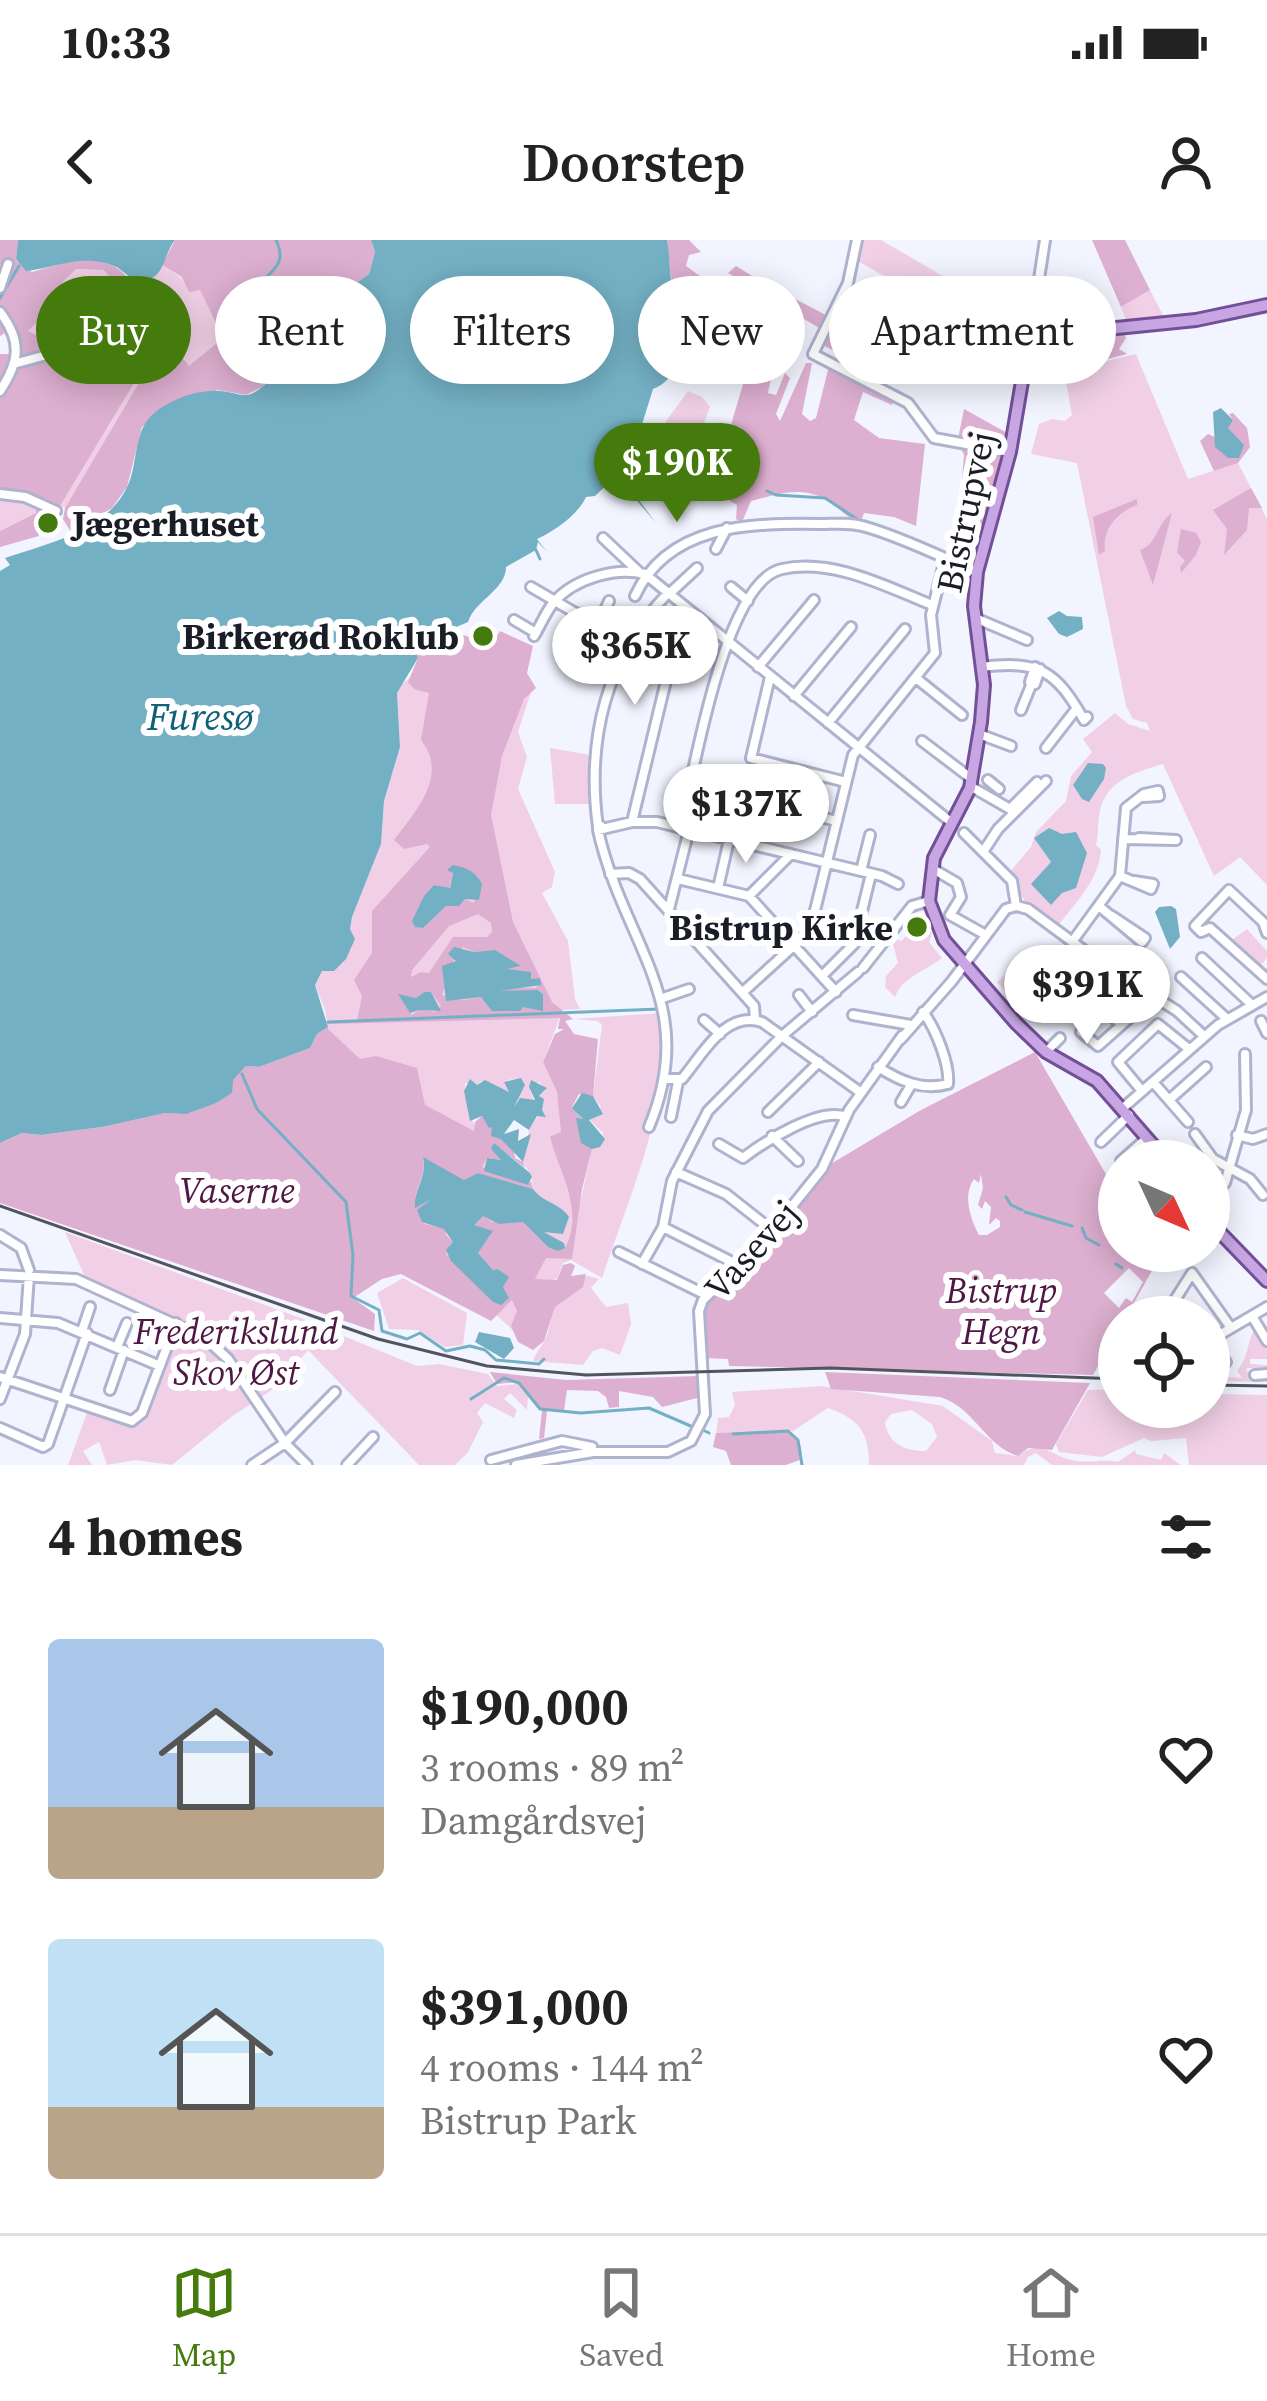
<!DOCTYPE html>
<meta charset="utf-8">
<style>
body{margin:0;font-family:"Source Serif 4",serif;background:#f2f2f2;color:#222;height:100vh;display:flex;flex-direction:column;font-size:45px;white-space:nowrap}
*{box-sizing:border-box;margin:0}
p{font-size:39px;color:#767676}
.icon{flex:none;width:66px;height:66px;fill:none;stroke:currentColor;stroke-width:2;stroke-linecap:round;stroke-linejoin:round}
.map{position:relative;height:1225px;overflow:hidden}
.details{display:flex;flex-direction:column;background:#fff;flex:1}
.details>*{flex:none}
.top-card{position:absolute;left:36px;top:36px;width:1197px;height:108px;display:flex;gap:24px}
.needle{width:78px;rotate:134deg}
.fabs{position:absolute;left:1098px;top:900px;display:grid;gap:24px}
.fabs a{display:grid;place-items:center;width:132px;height:132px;border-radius:50%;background:#fff;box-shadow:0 6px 30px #0003;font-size:60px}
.price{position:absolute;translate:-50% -102px;padding:0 27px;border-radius:42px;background:#fff;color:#222;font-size:39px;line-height:78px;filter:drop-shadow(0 3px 6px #0008)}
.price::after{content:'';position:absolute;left:50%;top:72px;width:36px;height:27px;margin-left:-18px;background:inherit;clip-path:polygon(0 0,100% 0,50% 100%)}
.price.selected{background:#457a0c;color:#fff}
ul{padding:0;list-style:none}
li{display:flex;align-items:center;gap:36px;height:300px;padding:0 48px}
li span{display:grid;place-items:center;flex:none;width:336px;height:240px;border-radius:12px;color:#555}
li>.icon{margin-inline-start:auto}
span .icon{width:144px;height:144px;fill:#fffc;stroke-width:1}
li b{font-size:51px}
h2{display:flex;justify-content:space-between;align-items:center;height:144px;padding:0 48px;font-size:51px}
.chip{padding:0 42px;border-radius:54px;background:#fff;box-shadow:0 6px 30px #0003;font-size:42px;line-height:108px}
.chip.selected{background:#457a0c;color:#fff}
.status{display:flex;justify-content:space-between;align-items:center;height:84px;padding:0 60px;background:#fff;direction:ltr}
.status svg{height:33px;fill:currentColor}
header{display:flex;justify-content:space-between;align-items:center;height:156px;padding:0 48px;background:#fff;font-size:54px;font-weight:600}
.tab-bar{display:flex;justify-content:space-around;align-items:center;height:168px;border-top:3px solid #e0e0e0;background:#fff;font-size:33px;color:#767676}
.tab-bar a{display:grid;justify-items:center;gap:6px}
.tab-bar .selected{color:#457a0c}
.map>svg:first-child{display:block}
.green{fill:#f1d0e7;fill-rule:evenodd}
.forest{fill:#ddafd0;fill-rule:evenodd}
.water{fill:#74b0c4}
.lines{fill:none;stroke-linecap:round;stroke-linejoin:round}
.stream{stroke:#74b0c4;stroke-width:3}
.minor-casing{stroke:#afb3ce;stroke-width:14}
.major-casing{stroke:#735096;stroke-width:16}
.minor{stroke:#fff;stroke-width:8}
.major{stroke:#c8a6e4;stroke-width:10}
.tram{stroke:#52545e;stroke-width:3}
.poi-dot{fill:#457a0c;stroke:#fff;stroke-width:4.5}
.labels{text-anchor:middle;stroke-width:12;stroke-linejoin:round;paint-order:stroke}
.street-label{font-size:36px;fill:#1b1d26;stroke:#fff}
.poi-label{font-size:36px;font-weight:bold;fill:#1b1d26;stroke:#fff;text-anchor:end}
.park-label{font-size:36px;font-style:italic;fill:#4e1843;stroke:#fff}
.water-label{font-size:39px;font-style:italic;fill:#0f6176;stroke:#fff}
</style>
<div class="status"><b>10:33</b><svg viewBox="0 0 49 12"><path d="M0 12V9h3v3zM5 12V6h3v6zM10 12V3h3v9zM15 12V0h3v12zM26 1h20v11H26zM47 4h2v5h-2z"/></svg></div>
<header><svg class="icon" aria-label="back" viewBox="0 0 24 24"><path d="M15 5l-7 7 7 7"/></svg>Doorstep<svg class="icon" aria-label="person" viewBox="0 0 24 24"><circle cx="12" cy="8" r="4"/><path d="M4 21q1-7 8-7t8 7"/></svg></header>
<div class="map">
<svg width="1267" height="1225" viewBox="0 0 1267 1225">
<rect width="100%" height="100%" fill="#f2f4ff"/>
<!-- green -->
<path class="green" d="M859 0H881L972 53 964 67 957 63 949 73 856 20Z
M162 25 200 50 223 98 189 127 180 112 153 120 65 268 60 266 133 144 126 134 138 115 137 107 123 92 47 111 27 92 59 62 63 42 76 29 102 30 126 49 127 37 133 40 157 34Z
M1150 50 1165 79 1128 85 1121 67Z
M992 63 1027 86 1022 112 980 87Z
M1136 114 1188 239 1238 223 1267 279V645L1240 617 1214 636 1163 524C1139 531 1110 539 1101 566 1097 579 1099 593 1096 605L1101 610C1099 640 1076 662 1058 686L1026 663 1008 634 1031 607 1036 592 1066 561 1071 536 1092 512 1083 499 1115 473 1128 484 1150 491 1147 483 1133 479 1126 466 1077 223 1031 214 1039 184 1052 179 1065 181 1072 175 1064 131Z
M688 151 702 157 710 167 684 236 656 195Z
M0 258 35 264 36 273 0 291Z
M412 436 532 449 518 492 527 517 518 549 555 632 552 647 542 653 568 701 575 759 580 769 328 783 560 777 543 822 557 851 562 892 551 895 571 962 580 964 592 909 601 906 603 893 589 879 601 867 593 856 602 785 597 781 573 779 662 773C673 862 630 954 602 1038L571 1020 563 1023 557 1039 541 1042 530 1106 491 1070 104 887 308 809 328 788 325 770 315 745 322 731 344 721 354 700 350 689 352 677 381 604 384 561 400 507 397 453 400 446ZM512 839 525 845 513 867 518 860H534L530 851 539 842 546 850 538 857 542 870 529 890 523 922 532 937 533 949C498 914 464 892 465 843L476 846 481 841 509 852 504 842Z
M550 508 590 515 589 564H555Z
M927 686 932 693 929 702 942 718C926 731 902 737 895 757L885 747 886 736 898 723 893 704 896 699 901 701 911 691 918 693Z
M1247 689 1267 711V718L1259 727 1229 702Z
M1029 713 1046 733 1015 762 997 742Z
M65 992 333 1090 332 1095 336 1093 417 1126 439 1124 488 1134 497 1146 518 1144 528 1156 527 1170 510 1153 504 1159 517 1170 514 1178 485 1163 477 1173 483 1182 468 1212 455 1225H419L308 1110 281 1144 231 1177 172 1225 135 1220 107 1225 99 1202 83 1211 92 1225H68L88 1170 129 1185 144 1178 178 1080 85 1037Z
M589 1036 599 1039 591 1048 606 1067 628 1063 631 1084 620 1115 602 1108 593 1111 583 1125 533 1121C536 1112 543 1105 547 1095 556 1068 553 1039 589 1036Z
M403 1038 467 1073 463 1105 445 1107 418 1090 389 1089 377 1053Z
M1256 1087 1267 1103V1119H1250V1124L1267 1125V1128H1247L1246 1131 1255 1132 1248 1138H1267V1142L1209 1141V1136L1242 1138 1237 1131C1249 1117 1246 1103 1256 1087Z
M822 1146 943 1166 992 1201 995 1213 1018 1216C1041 1197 1053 1218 1077 1221 1091 1223 1103 1219 1118 1222L1135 1210 1136 1214 1161 1220 1164 1213 1181 1225H1052L1036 1213 1028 1217 1024 1225H869C869 1192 859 1179 828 1168L793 1191 716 1193 718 1178 729 1177 735 1165 732 1152ZM912 1170 932 1184 937 1197 926 1211C905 1211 888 1204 885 1182L891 1174Z
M1119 1149V1167H1209V1154L1267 1155V1225H1189L1186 1198 1151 1201 1144 1198 1102 1217 1059 1212 1056 1204 1088 1150Z"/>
<!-- forest -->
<path class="forest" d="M0 0H18L16 20 32 32C61 23 104 9 127 37L126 51 121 48 117 52 107 43 109 36 103 30 76 29 63 42 60 61 28 91 48 101V111L124 92 138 115 127 134 134 143 60 266 45 259C37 268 36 286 39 296L0 307V291L36 273 35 264 0 258V114H17L18 97 13 88 0 96V42L7 28 0 24Z
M175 0H371L375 12 369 34 333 59 314 82 301 88 276 132 262 147 246 155 218 150 178 159 142 187 127 247 112 268 71 292 63 279 65 268 153 119 173 105 189 126 223 98 200 50 189 52 182 37 162 25Z
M667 0H689L701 12 689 15 686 26 718 49 725 38 740 50 733 61 743 68 736 84 717 74 688 75C668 53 671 28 667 0Z
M1092 0H1125L1150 50 1121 67Z
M736 26C764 44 794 58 822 73 830 77 836 86 845 91 857 97 869 97 882 103L873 119 861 114 852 131 894 159 892 165 863 152 854 180 879 198 925 204 916 286 894 277 864 273 861 281C844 278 842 269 828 261 802 245 779 254 751 261L742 282 736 279 737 265 730 261 726 246 714 242 760 87 774 96 776 115 768 153 776 155 785 133 790 138 776 174 780 181 806 123H812L802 174 810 181 816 178 829 126 846 117 821 104 824 91 728 33Z
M1124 94 1126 98 1119 109 1127 114 1096 122 1093 117 1083 119 1080 106 1035 121 1060 105Z
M964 169 1009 194 1005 210 958 199Z
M1233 173 1247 188 1250 207 1238 223 1214 231 1200 201 1208 194 1217 198 1233 180 1229 174Z
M960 206 1005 212 985 287 959 278 964 215Z
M1251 248 1262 268H1249L1247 290 1224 315 1227 289 1213 270Z
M1137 259V265C1117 272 1102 290 1105 311L1099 315 1093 277Z
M1172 273 1153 345 1140 310C1158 304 1156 284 1172 273Z
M1181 289 1196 293 1201 302 1196 315 1181 333 1180 327 1185 321 1177 312Z
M450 390 491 405 500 391 533 406 527 433 536 448 524 459 502 516 491 575 513 682 552 762 573 779 565 781 574 794 598 799 593 856 579 854 572 867 584 881 581 880 592 909 582 949 572 1019 546 1018 535 1039 557 1040 563 1025 571 1023 575 1026 571 1036 586 1034 583 1047 555 1067 544 1101 533 1110 518 1102 511 1086 517 1071 512 1060 491 1081 401 1034 382 1039 353 1058 375 1074 374 1091 0 963V903L22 893 41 895 102 887 165 873 182 874 216 863 232 853V840L246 826 259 827 310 808 317 794 328 787 327 782 357 781 362 756 354 740 372 713V671L430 607 427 604 404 609 394 600C416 571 449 535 421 500L429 453 414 449 408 442 418 418 420 393ZM448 630 478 637 474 663 465 659 459 666H446L423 688V657L436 645 449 649 453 632ZM478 674 491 683 492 692 487 697H453L429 733 421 732 411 737 412 730 449 686ZM463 707 474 712 495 710 520 727 502 728 501 732H530L531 739 540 738 536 748H508L500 752 539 750 543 754V770L481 757 464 760 442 755 453 722ZM424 752H431L441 766 435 772 420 769 412 775 399 755 416 758ZM560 778 558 789H564L555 794 543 822 557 852 561 892 550 896C559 933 585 971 565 1008L541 1000 523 982H492L483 975 473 984 491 994 478 1013 493 1030 498 1029 509 1037 490 1056 446 1014 453 1002 445 994 457 983 451 981 439 987 424 984 422 966 430 960 416 967C412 950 427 937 423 918L464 940 478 933 533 949 531 941 527 945 482 927 487 918 502 920 491 909 500 908 525 928 523 922 515 918 514 912 482 876 475 882 474 891 425 865 417 828 376 816 360 819 328 789V784Z
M1035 812 1114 948 1119 949V1011H1163L1126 1077H1119V1089L1093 1135 729 1126 728 1119 704 1118 706 1059 773 997 829 925 921 870ZM981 934 983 948 978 965 982 969 985 961 991 967 989 985 996 978 1000 981V987L987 995H979C971 980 962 956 974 939L979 943ZM1129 1028 1143 1042 1132 1062 1126 1058 1119 1068 1104 1053Z
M490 1132 566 1140 699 1136 701 1157 662 1167 653 1157 619 1151V1167L609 1168 606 1157 598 1151 567 1150 564 1171H547L544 1198 539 1199 542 1171 519 1142 497 1144Z
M825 1132 1090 1143 1052 1210 1028 1208 1018 1216C985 1206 974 1167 940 1157L831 1149Z
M784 1190C798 1194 802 1204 802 1219L786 1225H731L726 1211 713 1207 716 1193Z"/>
<!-- water -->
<path class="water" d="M18 0H175C165 11 165 35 148 40 131 45 127 31 114 26 82 13 56 28 26 31L16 19Z
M371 0H667C671 20 668 40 676 59 680 68 691 73 689 84 686 106 676 142 653 149L638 197 666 247 661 249 634 197 626 206 618 232 656 283 616 236 595 256 586 257C577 276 554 291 537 299L547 312 538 302 536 310 506 327C506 350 475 360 468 382L442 393 417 392 414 401 418 418 397 453 400 507 384 561 381 604 352 677 350 689 355 699 346 719 334 731H322L315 745 328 787 317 794 310 808 259 827 246 826 233 840 232 853 216 863 186 874 165 873 102 887 41 895 22 893 0 903V331L10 325 5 318C52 302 114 290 131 237 138 213 135 186 158 170 174 158 200 149 220 151 228 151 239 156 248 155 259 152 270 140 276 132L275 123 295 104 301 88 314 82 333 59 369 34 375 12Z
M1221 168 1233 180 1228 188 1244 205 1239 218H1228L1215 207 1213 172Z
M1059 371 1067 376 1082 377 1083 389 1067 397 1059 394 1047 378Z
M1088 523 1103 524 1106 528 1104 539 1089 562 1082 559 1073 545Z
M1049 588 1062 594 1076 592 1087 613 1076 648 1062 653 1051 665 1031 644 1051 622 1034 598Z
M453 625C466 627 476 632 482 644L479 660 465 659 459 666H446L423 688 415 687 412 681 424 656 434 645 450 648 453 633 447 630Z
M1171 666 1176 669 1180 697 1170 709 1155 672 1159 667Z
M454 707 474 712 495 710 521 726 507 729 531 732V739L540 738 541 745 500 751 538 750 543 754V771L523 767 520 771H492L481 757 446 761 442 726 456 721 448 714Z
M424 752H431L441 771 419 770 410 773 398 754 416 758Z
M521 838 525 845 514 867 520 858 535 860 529 847 531 840 547 848 539 856 544 859 542 870 546 877 537 876 529 890 514 880 504 894 519 889 518 901 531 894 523 922 501 899 491 896 492 887 489 888 482 876 470 881 464 851 470 839 477 845 485 840 509 852 504 842Z
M582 853 593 856 603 874 589 880 605 899 600 907 592 909 581 903 576 878 583 879 572 868Z
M494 903 530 933 532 937 528 945 484 931 487 918 501 920 491 909Z
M423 917 464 940 478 933 533 949C542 962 560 963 569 977L563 994 544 992 564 1003 565 1008 558 1011 548 1007 523 982 499 984 483 976 474 985 493 991 478 1013 493 1030 498 1029 509 1037 503 1047 509 1058 501 1065 493 1062 451 1021 446 1010 453 1002 444 989 422 982 417 970 430 960 415 968C413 950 428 937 423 917Z
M479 1092 510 1098 514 1108 504 1119 475 1102Z"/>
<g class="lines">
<!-- stream -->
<path class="stream" d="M246 46 255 48C271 31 288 25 276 0
M0 58 19 26
M767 251 776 255 825 258 863 283
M536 310 540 319
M328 782 659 769
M242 834 257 869 346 962 353 1015 351 1056 379 1070 382 1091 407 1099 420 1093 446 1111 470 1106 485 1110 496 1120 539 1124 544 1119
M1006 957 1011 965 1022 970
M1025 972 1072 986
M1082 988 1086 998 1099 1005
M1116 1024 1122 1028
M471 1159 504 1138 519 1143 540 1169 581 1173 649 1168 693 1187
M705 1191 709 1193
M733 1194 788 1191 798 1200 802 1225"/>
<!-- minor casing -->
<g class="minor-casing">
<path id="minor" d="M857 0 848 43 813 114 908 163 934 198 1010 212
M0 48 8 24
M0 72C22 101 20 121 0 151
M1030 97 1045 0
M17 123 147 88
M0 254 25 257 56 271
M603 298 640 333
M716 309 727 288
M531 347 598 386
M731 347 748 361
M669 354 697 328
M635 356C668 284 750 283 820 284 835 284 851 282 866 287 904 298 941 317 977 332
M975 378 1027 400
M514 380 536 393
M534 396C541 385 546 371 554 362 575 338 616 327 645 334L952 583
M588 408 609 361
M758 427 814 360
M982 427C1040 420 1056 431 1084 480L1087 477
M1035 427 1030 442 1035 444 1040 429
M770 437 751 518 846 542
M916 438 962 475
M794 456 851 387
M1021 470 1032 443
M828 483 905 389
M979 494 1011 506
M922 501 972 539
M1046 508 1077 468
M988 540 999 549
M970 546 1010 569 1037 542
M691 547 837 581
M632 582 684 366
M601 586 598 587C586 500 606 417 668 353
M681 587C693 536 724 341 782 329 834 318 887 347 932 365
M964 593 1012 641 1016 666
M1123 599 1176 600 1139 598
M983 612 998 589 1046 541
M933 629 957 643 961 657 950 675 984 694
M861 631 870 595
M610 634 629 633 640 639 754 766 755 779
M1120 636 1151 649 1153 644 1134 641
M678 639 749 656 836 752
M718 648 729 600
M749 656 791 614
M1100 667 1142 702 1145 698 1112 676
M669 669 689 590
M1267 693 1263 682 1229 650 1195 686 1201 692 1210 688 1267 739
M1072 702 1120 636 1126 568 1144 554 1158 551 1159 556 1144 557
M1202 718 1251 764
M1103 724 1177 771 1204 796
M863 728 912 666 929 661
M822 736 854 704 871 634
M1181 737 1227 779
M743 752 810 691 853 515 935 413 931 375 945 319
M799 755 812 772
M663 758 689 749
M853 775 911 785
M1084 776 1100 764 1121 785
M704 780 720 794
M1261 781 1267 793
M1081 792 1098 806 1153 757
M901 799 952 741 1006 669 1016 666 1028 669 1093 717V720L1080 713 1079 707
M1046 812 1060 798
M878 827C900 841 922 851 948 844 950 825 936 789 923 772
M666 839H682C703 814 725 770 762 782L860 852
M1153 842 1188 882
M1142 851 1118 822 1158 784 1189 809
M1169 860 1206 827
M901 862 911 845
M1123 868 1218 785 1267 757
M768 872 819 822
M671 877 678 842
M649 887C701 763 623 704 598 590L632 582H657L882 636 898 644
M1195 894 1213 919 1250 939 1263 955
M1237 895 1253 899 1267 894
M772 896 798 921
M1101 902 1129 875
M719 904 743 918C764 902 820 866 846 877
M1121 921 1147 898
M676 932 726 954 773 991
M1209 960 1225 943 1246 870 1245 814
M663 987 738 1025
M0 995 21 1008 29 1030
M619 1012 706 1055
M642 1024 663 987 672 941 708 871 782 796 858 732
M0 1035 76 1039 205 1098 228 1119 285 1203 307 1225
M1252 1076 1267 1101
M1164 1077 1192 1033 1231 1088
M0 1078 58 1083 160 1126
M82 1091 90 1067
M1210 1100 1226 1122
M1209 1101 1267 1067
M117 1107 127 1083
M1114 1107H1119
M1255 1135 1267 1134
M0 1137 132 1181 142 1173 176 1083
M110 1150 124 1110
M0 1159 25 1094 29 1035
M0 1188 43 1207 48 1204 87 1093
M491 1220 562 1201 592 1207
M252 1225 285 1203 335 1152
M347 1225 373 1197
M516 1225 593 1212H668L691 1201 705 1174 699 1071 703 1060 765 1000 822 929 849 870 902 796"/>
</g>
<!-- major casing -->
<g class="major-casing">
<path id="major" d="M1167 921 1097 841 1046 812 1016 783 944 700 929 661 934 618 970 548 981 482 984 445 974 366 977 332 1010 212 1026 118 1040 100 1057 94 1196 80 1267 65
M1209 981 1267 1041"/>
</g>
<!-- minor -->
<use href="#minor" class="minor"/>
<!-- major -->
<use href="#major" class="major"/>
<!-- tram -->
<path class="tram" d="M0 966 378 1099 487 1126 586 1135 830 1128 1119 1139
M1209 1145 1267 1146"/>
</g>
<!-- markers -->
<g class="poi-dot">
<circle cx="48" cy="283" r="12"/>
<circle cx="483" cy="396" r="12"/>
<circle cx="917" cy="687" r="12"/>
</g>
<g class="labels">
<!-- street labels -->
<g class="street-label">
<text transform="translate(965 272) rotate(-78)" y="13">Bistrupvej</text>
<text transform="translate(751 1010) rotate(-48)" y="13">Vasevej</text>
</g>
<!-- poi labels -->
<g class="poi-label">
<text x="72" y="296" text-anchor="start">Jægerhuset</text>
<text x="459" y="409">Birkerød Roklub</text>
<text x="893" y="700">Bistrup Kirke</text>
</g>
<!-- park labels -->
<g class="park-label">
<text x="237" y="963">Vaserne</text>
<text x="1001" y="1063">Bistrup<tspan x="1001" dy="41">Hegn</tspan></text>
<text x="236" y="1104">Frederikslund<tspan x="236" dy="41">Skov Øst</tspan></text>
</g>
<!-- water labels -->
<g class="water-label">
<text x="200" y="490">Furesø</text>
</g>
</g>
</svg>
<div class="fabs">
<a><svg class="needle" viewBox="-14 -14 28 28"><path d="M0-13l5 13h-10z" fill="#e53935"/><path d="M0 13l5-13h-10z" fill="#767676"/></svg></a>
<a><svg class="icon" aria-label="locate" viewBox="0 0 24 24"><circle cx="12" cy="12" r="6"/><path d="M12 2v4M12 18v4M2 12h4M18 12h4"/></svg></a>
</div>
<b class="price selected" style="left:677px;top:285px">$190K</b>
<b class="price" style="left:635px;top:468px">$365K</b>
<b class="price" style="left:746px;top:626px">$137K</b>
<b class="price" style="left:1087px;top:807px">$391K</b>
<div class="top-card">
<a class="chip selected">Buy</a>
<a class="chip">Rent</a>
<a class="chip">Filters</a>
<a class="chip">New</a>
<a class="chip">Apartment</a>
</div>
</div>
<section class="details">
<h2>4 homes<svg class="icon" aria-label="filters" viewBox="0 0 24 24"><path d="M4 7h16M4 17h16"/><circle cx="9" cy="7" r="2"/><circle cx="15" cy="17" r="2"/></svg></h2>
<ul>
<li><span style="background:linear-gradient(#a9c7e8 70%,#b9a48a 0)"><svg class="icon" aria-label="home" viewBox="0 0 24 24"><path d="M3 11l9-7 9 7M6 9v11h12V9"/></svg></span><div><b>$190,000</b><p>3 rooms · 89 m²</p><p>Damgårdsvej</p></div><svg class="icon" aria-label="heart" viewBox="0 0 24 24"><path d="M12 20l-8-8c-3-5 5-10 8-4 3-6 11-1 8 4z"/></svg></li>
<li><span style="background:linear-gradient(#bfe0f5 70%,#b9a48a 0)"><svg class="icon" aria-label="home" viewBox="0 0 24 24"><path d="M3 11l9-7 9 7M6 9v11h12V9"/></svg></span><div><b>$391,000</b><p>4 rooms · 144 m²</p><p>Bistrup Park</p></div><svg class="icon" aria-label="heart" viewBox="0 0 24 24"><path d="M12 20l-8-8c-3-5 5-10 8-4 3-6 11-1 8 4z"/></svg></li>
</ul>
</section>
<nav class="tab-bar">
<a class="selected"><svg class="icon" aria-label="map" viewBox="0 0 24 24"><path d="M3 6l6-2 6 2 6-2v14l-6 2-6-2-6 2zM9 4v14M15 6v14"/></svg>Map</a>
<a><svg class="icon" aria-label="saved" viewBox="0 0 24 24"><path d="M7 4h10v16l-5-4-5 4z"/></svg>Saved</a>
<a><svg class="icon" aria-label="home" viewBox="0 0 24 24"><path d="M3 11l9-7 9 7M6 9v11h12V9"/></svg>Home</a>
</nav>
